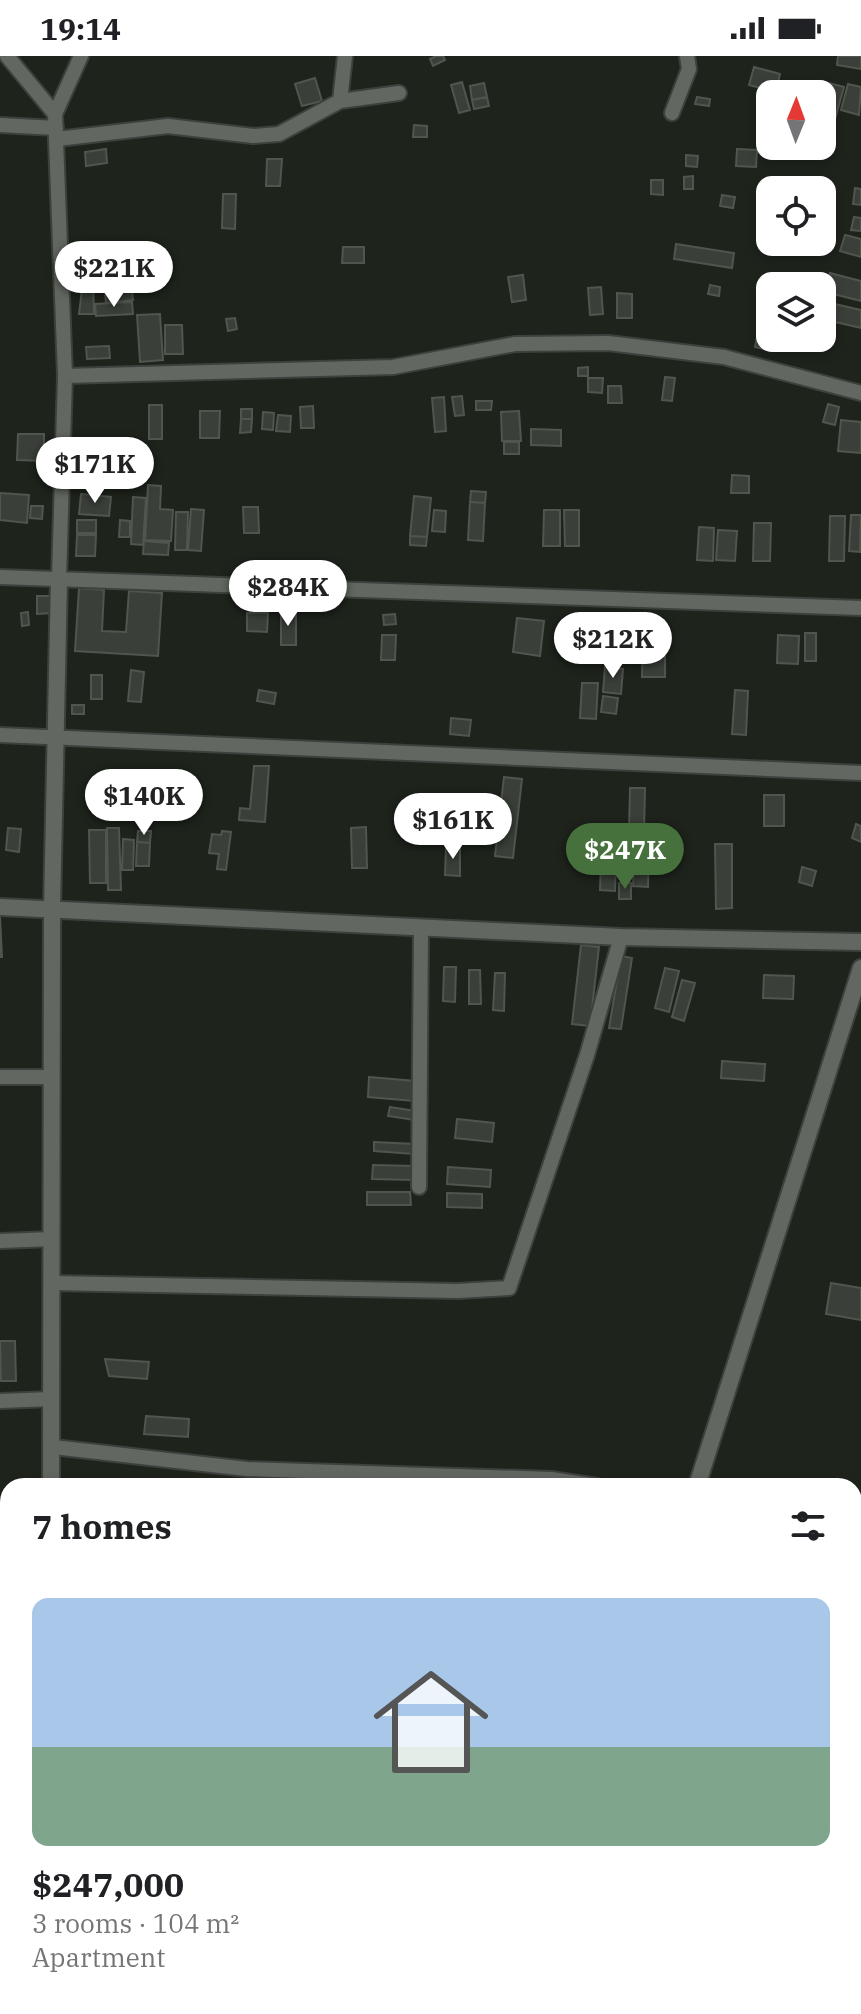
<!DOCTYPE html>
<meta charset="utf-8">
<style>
body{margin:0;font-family:"IBM Plex Serif",serif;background:#f6f6f6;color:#202124;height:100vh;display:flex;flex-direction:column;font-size:30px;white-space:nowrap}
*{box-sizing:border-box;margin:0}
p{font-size:26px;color:#757577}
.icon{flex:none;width:44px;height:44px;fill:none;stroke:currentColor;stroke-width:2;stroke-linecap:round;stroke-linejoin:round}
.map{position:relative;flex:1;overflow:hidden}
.side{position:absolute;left:0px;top:1422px;width:862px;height:536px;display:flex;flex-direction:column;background:#fff;border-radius:24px 24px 0 0;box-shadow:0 4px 12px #0003}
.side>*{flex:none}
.needle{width:52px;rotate:1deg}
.tools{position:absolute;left:756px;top:24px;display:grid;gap:16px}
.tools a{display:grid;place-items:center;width:80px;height:80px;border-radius:16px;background:#fff;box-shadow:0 4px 12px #0003;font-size:40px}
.price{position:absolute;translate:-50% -68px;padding:0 18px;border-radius:28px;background:#fff;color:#222;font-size:26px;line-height:52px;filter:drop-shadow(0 2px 4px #0008)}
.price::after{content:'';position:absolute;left:50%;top:48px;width:24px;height:18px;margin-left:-12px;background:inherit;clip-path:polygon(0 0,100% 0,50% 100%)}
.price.active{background:#47713c;color:#fff}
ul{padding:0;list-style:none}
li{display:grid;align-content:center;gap:16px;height:424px;padding:0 32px}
li span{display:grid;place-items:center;height:248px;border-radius:16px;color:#555}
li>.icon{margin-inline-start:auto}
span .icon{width:144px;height:144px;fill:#fffc;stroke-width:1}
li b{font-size:34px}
h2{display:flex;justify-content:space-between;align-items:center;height:96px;padding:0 32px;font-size:34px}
.status{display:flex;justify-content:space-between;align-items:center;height:56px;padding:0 40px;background:#fff;direction:ltr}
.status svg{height:22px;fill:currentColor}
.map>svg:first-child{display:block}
.building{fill:#3a3f39;stroke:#50564e;stroke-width:2}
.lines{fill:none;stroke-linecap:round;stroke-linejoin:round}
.minor-casing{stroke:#3d403c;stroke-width:18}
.tertiary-casing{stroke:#3d403c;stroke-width:20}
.minor{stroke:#626861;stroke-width:14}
.tertiary{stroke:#626861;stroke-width:16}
</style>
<div class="status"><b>19:14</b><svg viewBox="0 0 49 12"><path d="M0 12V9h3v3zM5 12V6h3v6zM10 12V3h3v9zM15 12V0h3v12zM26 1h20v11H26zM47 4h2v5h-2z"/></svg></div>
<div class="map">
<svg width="861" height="1958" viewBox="0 0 861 1958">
<rect width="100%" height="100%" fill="#1e231c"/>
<!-- building -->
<path class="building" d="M436 0H443L445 4 433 10 430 3Z
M838 0H861V13L837 9Z
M754 11 780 18 776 36 749 29Z
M315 22 322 45 302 50 295 28Z
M821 25 844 31 835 63 822 60V38H817Z
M462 26 470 54 459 57 451 29Z
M484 27 487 41 472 44 470 30Z
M848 28 861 31 859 59 841 54Z
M487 41 489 50 474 53 472 44Z
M697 41 710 43 709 50 695 48Z
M414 69 427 70V81H413Z
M106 93 107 107 86 110 85 96Z
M737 93 757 94 756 111 736 110Z
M686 99 698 100 697 111 686 110Z
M267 103H282L280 130H266Z
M693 120V133H684V121Z
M794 122 821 129 820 134H791Z
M651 124H663V139L651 138Z
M855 132 861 133V149L853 148Z
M223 138H236L235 173 222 172Z
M722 139 735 141 733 152 720 150Z
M854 161 861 162V175L851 174Z
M845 179 861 183V201L840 195Z
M676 188 734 197 732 212 674 203Z
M343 191H364V207H342Z
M93 212 125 213V222H93Z
M830 217 861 225V245L825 236Z
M523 219 526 244 512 246 508 221Z
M122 223 123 234 96 236 95 225Z
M83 225H93L94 258H79Z
M710 229 720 231 719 240 708 238Z
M601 231 603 258 590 259 588 232Z
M132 234 133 244 106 247 105 237Z
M617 237 632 238V262H617Z
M822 245 861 254V272L822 263Z
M132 246 133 258 96 260 95 248Z
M160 258 163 304 140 306 137 259Z
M235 262 237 273 228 275 226 263Z
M165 269H182L183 298H165Z
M757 281 771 284 768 294 755 291Z
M109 290 110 302 87 303 86 291Z
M588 311V320H578V312Z
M665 321 675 322 672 345 662 344Z
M588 322H603L602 337 588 336Z
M608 330H621L622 347H608Z
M462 340 464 359 455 360 452 341Z
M444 341 446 375 435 376 432 342Z
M476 345H492L491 354H476Z
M828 348 839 351 835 369 823 366Z
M149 349H162V383H149Z
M313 350 314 372H301L300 351Z
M241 353H252V363H241Z
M200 355H220L219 382H200Z
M519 355 521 385H502L501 356Z
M263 356 274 357 273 374 262 373Z
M278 359 291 360 290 376 276 375Z
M241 363H252L251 376 240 377Z
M841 364 861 366V397L838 395Z
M531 373 561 374V390L531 389Z
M18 378H44V405L17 404Z
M504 386H519V398H504Z
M117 405V417L92 418V407Z
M732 419 749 420V437H731Z
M148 429 161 430 160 453 173 454 171 485 145 484Z
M471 435 486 436 485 447 470 446Z
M0 437 29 439 27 467 0 464Z
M81 438 111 441 109 460 79 458Z
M414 440 431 442 427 481 410 480Z
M133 441 146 442 143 489 131 488Z
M470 446 485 447 483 485 468 484Z
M31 450H43L42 463 30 462Z
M243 451H258L259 477H244Z
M191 453 204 454 201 495 188 494Z
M434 454 446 455 445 476 432 475Z
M544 454H560V490H543Z
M564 454H579V490H565Z
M176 456H188L187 494H175Z
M851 459H861L860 496 849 495Z
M830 460H845L844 505H829Z
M77 464H96V477H77Z
M120 464 130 465V481H119Z
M754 467H771L770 505H753Z
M699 471 714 472 713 505 697 504Z
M718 474 737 475 735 505 716 504Z
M77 479H96L95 500H76Z
M410 480 427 481 426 490 410 489Z
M144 485 169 487 168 499 143 498Z
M79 532 104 534 102 575 126 576 129 535 162 537 158 600 75 595Z
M37 540H52L53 557 37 558Z
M281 554H296V589H281Z
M28 556 29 569 22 570 21 557Z
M247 557H268L267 576 247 575Z
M395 558 396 568 384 569 383 559Z
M517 562 544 565 540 600 513 596Z
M596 563 620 565 618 593 593 592Z
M643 575H665V621H642Z
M805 577H816V605H805Z
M382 579H396L395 604H381Z
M778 579 799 580 798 608 777 607Z
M605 611 623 613 621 638 603 636Z
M131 614 144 616 141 646 128 645Z
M91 619H102V643H91Z
M582 627H598L596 663 580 662Z
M259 634 276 637 274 648 257 645Z
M735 634 748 635 746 679 732 678Z
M603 640 618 642 616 658 601 656Z
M72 649H84V658H72Z
M451 662 471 664 469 680 450 678Z
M254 710H269L265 766 239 764 240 752 250 753Z
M504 721 522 723 513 802 495 800Z
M630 732H645L644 774H629Z
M135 735 163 738 162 754 133 752Z
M764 739H784V770H764Z
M856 768 861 770V786L852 782Z
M366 771 367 812H352L351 772Z
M8 772 21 773 19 796 6 794Z
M107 772H119L121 834H108Z
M89 774H106V827H90Z
M138 775H151L150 787 137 786Z
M222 775 231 776 226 814 217 813 219 798 209 797 212 778 221 779Z
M602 778 617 779 615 835 600 834Z
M123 783 134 784 133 814H122Z
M137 786 150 787 149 810H136Z
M635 788H649L648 831 633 830Z
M715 788H732V852L716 853Z
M446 791H460V820L445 819Z
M802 811 816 815 812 830 799 826Z
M619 827H631V843H619Z
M0 861 2 901H0Z
M581 889 599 891 590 970 572 968Z
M621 900 632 902 621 973 609 972Z
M444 911H456L455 946 443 945Z
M665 912 679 915 669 956 655 952Z
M469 914H480L481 948H469Z
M495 917H505L504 955 493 954Z
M764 919 794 920 793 943 763 942Z
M682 924 695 927 684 965 672 961Z
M722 1005 765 1008 764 1025 721 1022Z
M369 1021 415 1025 414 1045 368 1041Z
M390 1051 416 1055 415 1064 388 1060Z
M457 1063 494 1067 492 1086 455 1082Z
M374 1086 415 1088 414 1098 374 1095Z
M373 1109 414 1110V1124L372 1123Z
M448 1111 491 1114 490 1131 447 1128Z
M367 1136H410L411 1149H367Z
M447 1137 482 1138V1152L447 1151Z
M831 1227 861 1232V1264L826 1258Z
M0 1285H15L16 1325H1Z
M105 1303 149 1306 147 1323 109 1320Z
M146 1360 189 1363 188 1381 144 1378Z
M1 1568H8V1584L2 1585Z
M101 1950H157V1958H101Z"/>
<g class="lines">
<!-- minor casing -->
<g class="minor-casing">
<path id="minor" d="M7 0 55 58 65 320 59 523
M340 45 345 0
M672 57 689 13 687 0
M55 58 81 0
M0 69 56 72
M57 83 168 70 253 80 279 78 340 45 399 37
M65 320 393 311 515 288 608 287 724 301 861 337
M0 521 861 552
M0 679 861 717
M0 1021H52
M419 1131 421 871
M0 1185 52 1183
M52 1227 458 1235 509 1232 587 999 621 881
M0 1345 51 1343
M53 1391 247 1413 551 1423 597 1430
M854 1467H861
M0 1505H8
M854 1519 861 1494
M854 1545 861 1546
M0 1665H8
M854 1677H861
M0 1822H8
M854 1934H861
M231 1958V1950"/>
</g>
<!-- tertiary casing -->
<g class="tertiary-casing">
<path id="tertiary" d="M0 851 621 881 861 886
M51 1430 52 852 59 523
M697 1430 861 912
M48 1958V1950
M536 1958 538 1950"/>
</g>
<!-- minor -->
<use href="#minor" class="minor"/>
<!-- tertiary -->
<use href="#tertiary" class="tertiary"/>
</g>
</svg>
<div class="tools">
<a><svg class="needle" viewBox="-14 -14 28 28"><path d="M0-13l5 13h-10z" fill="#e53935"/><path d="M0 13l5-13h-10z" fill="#757577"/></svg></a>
<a><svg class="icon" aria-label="locate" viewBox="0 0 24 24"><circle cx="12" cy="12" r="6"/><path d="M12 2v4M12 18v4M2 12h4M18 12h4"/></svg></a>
<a><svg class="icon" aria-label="layers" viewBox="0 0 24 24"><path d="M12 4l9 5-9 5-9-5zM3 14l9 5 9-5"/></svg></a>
</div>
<b class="price" style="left:114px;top:253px">$221K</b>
<b class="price" style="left:95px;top:449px">$171K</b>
<b class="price" style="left:288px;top:572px">$284K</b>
<b class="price" style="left:613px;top:624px">$212K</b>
<b class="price" style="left:144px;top:781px">$140K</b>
<b class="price" style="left:453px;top:805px">$161K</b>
<b class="price active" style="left:625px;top:835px">$247K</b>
<section class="side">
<h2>7 homes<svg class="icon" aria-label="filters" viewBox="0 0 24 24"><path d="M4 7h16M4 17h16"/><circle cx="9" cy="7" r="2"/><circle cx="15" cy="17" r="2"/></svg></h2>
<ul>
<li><span style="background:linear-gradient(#a9c7e8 60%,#7fa58c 0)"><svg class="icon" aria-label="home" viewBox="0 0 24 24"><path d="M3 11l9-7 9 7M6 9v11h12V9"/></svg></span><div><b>$247,000</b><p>3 rooms · 104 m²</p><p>Apartment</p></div></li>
</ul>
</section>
</div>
